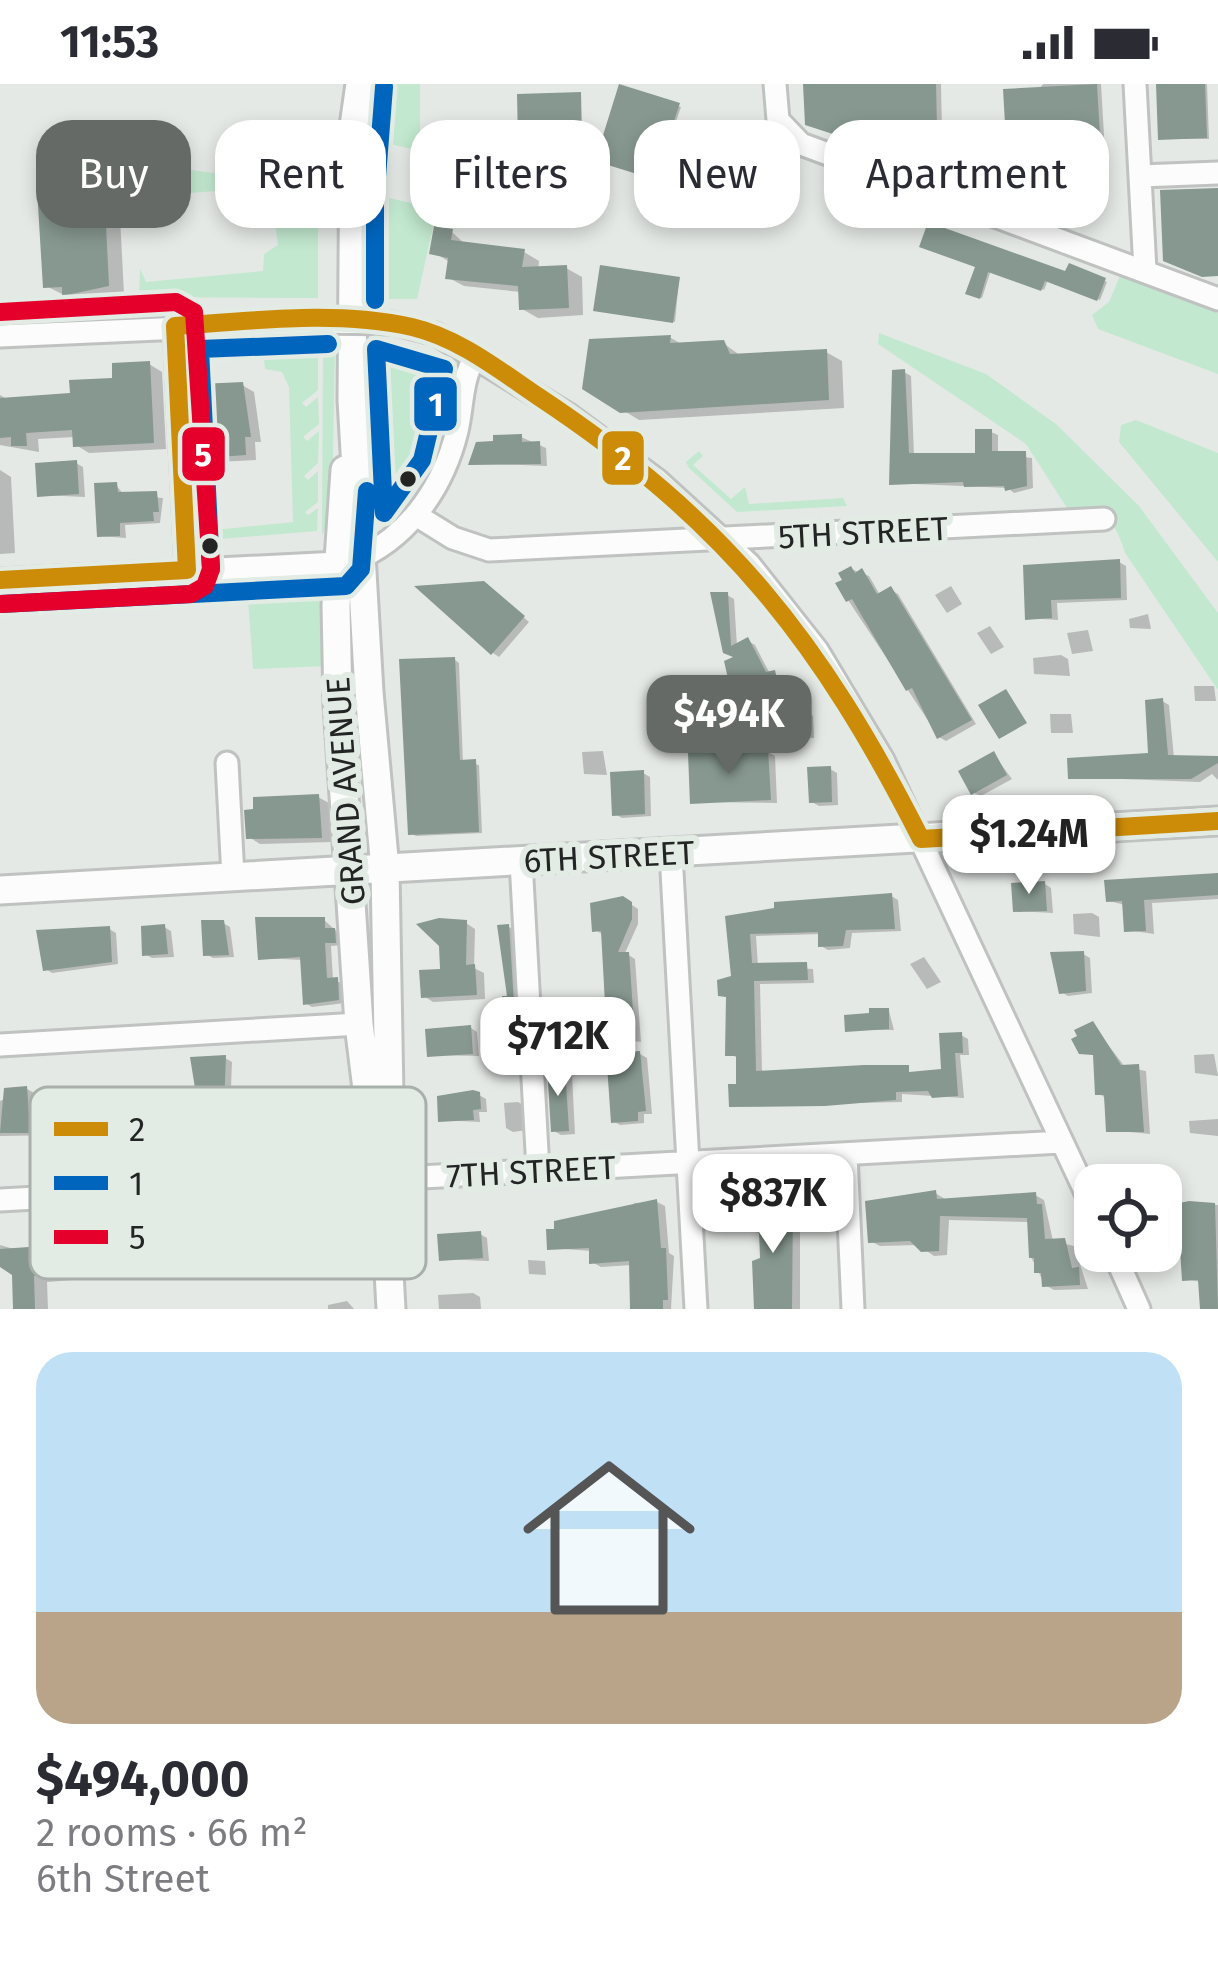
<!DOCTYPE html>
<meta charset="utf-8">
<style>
body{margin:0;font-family:"Fira Sans",sans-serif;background:#f2f2f3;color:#2b2b33;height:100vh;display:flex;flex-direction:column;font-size:45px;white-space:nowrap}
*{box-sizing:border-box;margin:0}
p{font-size:39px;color:#7c7c81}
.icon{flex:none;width:66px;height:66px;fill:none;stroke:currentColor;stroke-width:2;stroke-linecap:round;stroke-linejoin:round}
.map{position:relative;height:1225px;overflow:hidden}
.details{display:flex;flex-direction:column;background:#fff;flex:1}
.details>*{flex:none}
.banner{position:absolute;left:36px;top:36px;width:1146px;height:108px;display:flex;gap:24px}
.buttons{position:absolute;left:1074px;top:1080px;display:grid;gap:24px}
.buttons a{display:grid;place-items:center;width:108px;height:108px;border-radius:24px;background:#fff;box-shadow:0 6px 18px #0003;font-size:60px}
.price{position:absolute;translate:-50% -102px;padding:0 27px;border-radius:24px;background:#fff;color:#222;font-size:39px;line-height:78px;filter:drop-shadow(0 3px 6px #0008)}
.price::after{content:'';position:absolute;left:50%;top:72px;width:36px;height:27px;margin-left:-18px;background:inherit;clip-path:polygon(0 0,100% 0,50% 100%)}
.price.active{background:#666a67;color:#fff}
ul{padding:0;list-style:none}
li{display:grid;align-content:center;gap:24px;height:636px;padding:0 36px}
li+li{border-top:3px solid #e1e1e2}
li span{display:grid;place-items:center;height:372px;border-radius:36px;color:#555}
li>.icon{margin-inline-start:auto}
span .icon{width:216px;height:216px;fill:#fffc;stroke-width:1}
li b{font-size:51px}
.chip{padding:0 42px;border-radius:36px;background:#fff;box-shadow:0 6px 18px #0003;font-size:42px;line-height:108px}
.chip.active{background:#666a67;color:#fff}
.status{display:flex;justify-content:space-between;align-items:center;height:84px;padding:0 60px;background:#fff;direction:ltr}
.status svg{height:33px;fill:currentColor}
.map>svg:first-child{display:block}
.green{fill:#c2e8cf}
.shadow{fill:#0003}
.building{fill:#86988f}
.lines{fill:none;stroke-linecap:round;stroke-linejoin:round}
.minor-casing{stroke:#bfc2c0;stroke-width:27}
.major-casing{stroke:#bfc2c0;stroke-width:33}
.minor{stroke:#fbfcfb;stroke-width:21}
.major{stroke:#fbfcfb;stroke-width:27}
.minor-bridge-casing{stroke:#bfc2c0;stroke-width:27;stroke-linecap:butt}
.minor-bridge{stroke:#fbfcfb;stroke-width:21}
.bus-1-casing{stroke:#e3ebe5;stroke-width:27}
.bus-2-casing{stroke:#e3ebe5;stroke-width:27}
.bus-3-casing{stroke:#e3ebe5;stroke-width:27}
.bus-1{stroke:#cc8c07;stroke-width:18}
.bus-2{stroke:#0065bd;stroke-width:18}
.bus-3{stroke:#e4002b;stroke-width:18}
.bus-dot{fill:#222523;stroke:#e3ebe5;stroke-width:4.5}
.labels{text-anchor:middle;stroke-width:12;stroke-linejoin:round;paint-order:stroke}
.street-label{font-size:33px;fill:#222523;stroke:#e3ebe5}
.key{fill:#e3ebe5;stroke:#a9b0ab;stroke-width:3}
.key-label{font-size:33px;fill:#222523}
.line-badge{stroke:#e3ebe5;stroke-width:4.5}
.badge-label{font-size:33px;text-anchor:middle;font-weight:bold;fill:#fff}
</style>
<div class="status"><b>11:53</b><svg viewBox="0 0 49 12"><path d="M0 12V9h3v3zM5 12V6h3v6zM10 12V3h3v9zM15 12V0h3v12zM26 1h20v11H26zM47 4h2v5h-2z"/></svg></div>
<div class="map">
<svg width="1218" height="1225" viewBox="0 0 1218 1225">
<rect width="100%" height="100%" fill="#e5e9e6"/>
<!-- green -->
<path class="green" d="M389 0H420V67L390 60Z
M36 65 318 103V214L139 213 140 185 146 198 263 187 264 170 278 161 271 110 255 104 191 109 183 95 141 99 140 112 121 115 119 96 39 100Z
M389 114 437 125 417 215H389Z
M1120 192 1218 229V290L1098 245 1092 231 1109 218Z
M879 249 986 290 1056 340 1139 422 1218 529V606L1125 469C1116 436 1101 423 1067 424L1026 360 878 260Z
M323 257H335L332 429 322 451Z
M372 257H383L381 425 371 410Z
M318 263V306L302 319 306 323 318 313 319 340 303 353 307 357 319 347 318 379 304 392 308 396 318 387V418L305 428 308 431 318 424 317 447 208 456 207 432 212 434 214 446 293 438 289 303 282 288 265 285 263 264Z
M388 263C488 268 441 380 400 425L386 417Z
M1136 336 1218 369V478L1119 358 1121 341Z
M699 367 703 372 693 381 731 415 745 403 749 420 843 414 847 422 737 428 689 384 686 378Z
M304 498 319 502 326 514 327 582 253 585 247 501Z"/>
<!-- shadow -->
<path class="shadow" d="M806 0H941L942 46 1008 43 1043 0H1101L1106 86 974 93 969 90 968 67 893 71 887 50 844 52 813 42Z
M1159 0H1207L1209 55H1161Z
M621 4 681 23 669 58 723 76 715 101 659 83 656 94 598 76Z
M103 104 119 114 124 210 80 219 46 202Z
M452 148 466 161 524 168 539 177 538 186 566 184 582 193 583 231 538 234 522 225 521 208 464 202 449 194 448 177 433 168Z
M978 182 1067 191 1070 183 1107 198 1100 216 1048 196 1044 206 991 186 982 214 968 209Z
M679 196 675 238 599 227Z
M671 254 683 261 723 259 741 272 826 268 842 277 844 324 639 336 585 303 592 258Z
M149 280 162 288 166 365 89 369 76 361 75 353 38 355 39 368 0 361V311L10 317 73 312Z
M904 288 911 292 914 372H978L991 348 998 351V370L1032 374 1033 404 1014 409 1008 404 892 399Z
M242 301 254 308 261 358H255L256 376 218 378 207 372Z
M521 353 546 364 547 382 471 379Z
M76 379 83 383 85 413 40 411Z
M0 386 11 393 15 469 0 470Z
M116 401 124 411 163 414 160 439 125 441 126 454 100 452Z
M1119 478 1126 482 1127 516 1057 519 1058 536 1028 534 1026 484Z
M851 485 869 492 880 511 891 506 898 510 976 640 946 657 939 653 848 516Z
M951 502 962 520 947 529 935 511Z
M491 505 529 538 499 573 493 569Z
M727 511 734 515 737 562 748 557 755 561 770 590 781 593 785 613 751 620 735 610 738 574 725 567Z
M1148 530 1151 545 1130 544 1129 535Z
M990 542 1004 563 991 570 977 549Z
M1088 546 1093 567 1072 570 1067 549Z
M1061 571 1068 575 1070 592 1034 590 1033 574Z
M455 576 459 579 463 679 479 681 482 749 416 752 411 749Z
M1194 602H1214L1216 617H1195Z
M703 607 710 610V626L676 623 675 608Z
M1162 617 1169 621 1174 674 1218 673V696L1212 690 1200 698 1071 693 1152 672Z
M806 628 813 632 814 654 775 652Z
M1050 630H1071L1073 649H1051Z
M603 667 607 691 584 690 582 668Z
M768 668 775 672 777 719 693 718Z
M994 671 1012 695 981 712 974 709Z
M830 685 837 689 838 721 819 722 812 718Z
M643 689 650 693 651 732 622 734 615 730Z
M318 713 329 719 332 758 260 760 249 753Z
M1218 791V815L1152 819 1154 850 1127 846 1125 821 1109 817Z
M1045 800 1051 804 1053 829 1016 827Z
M891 812 898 816 901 847 852 849 850 864 828 866 821 862V850L756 852 758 882 813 885 814 899 760 900 762 989 945 988 961 951 968 955 969 971H960L964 1014 902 1010V1018L732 1022 740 1003 739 974 728 970 729 915 721 910 734 894 729 834Z
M623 815 638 825V840L625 869 635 875 641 958 610 954 602 850 595 846Z
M1092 829 1099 833 1100 853 1074 850 1073 830Z
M324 836 341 851V861L331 862 333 896 344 900 345 919 312 923 305 919 303 876 261 874Z
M223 839 230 843 234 873 213 874 206 870Z
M466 839 475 845 474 884 484 889 485 915 433 918 424 912 443 888Z
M164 843 171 847 174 873 152 874 145 870Z
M509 843 516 847 521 938 506 934Z
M109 845 116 849 118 880 52 889 46 885Z
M1083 870 1090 874 1092 909 1068 912 1061 908Z
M924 873 941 898 927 905 910 880Z
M889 927 894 946H848Z
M560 936 566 940V958L549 954 548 937Z
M1093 941 1125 983 1146 987 1150 1050 1109 1046 1104 1013 1098 1009 1096 972 1081 967Z
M471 944 477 948 479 972 430 971Z
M640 970 647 974 652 1030H644V1039L620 1041 613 1037 629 983Z
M1214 970 1218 992 1195 989 1194 971Z
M225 974 232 978 229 1053H220V1059L128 1058 114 1062V1067L67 1069 60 1065V1051L0 1052V1017L27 1005 34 1009 35 1035 118 1032 125 1044 203 1032Z
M565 986 572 990 575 1050 561 1051 554 1047Z
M479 1011 486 1015 487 1028H479L480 1038 441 1036Z
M518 1018 525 1022 527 1046 513 1048 506 1044 504 1019Z
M1218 1035V1052L1190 1049 1189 1037Z
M935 1109 945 1115 1035 1111 1044 1116 1053 1157 1074 1162 1088 1205 1054 1206 1045 1201 1031 1173 1030 1138 949 1136 947 1171 934 1172 918 1161 880 1162 870 1157Z
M657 1118 665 1122 669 1169 674 1172 671 1225H634L632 1181 601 1183 592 1178V1167L550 1164 569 1134 634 1127V1119Z
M1189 1120 1218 1121V1225H1203L1201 1198 1185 1195 1183 1149 1161 1143V1125Z
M792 1124 800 1128V1225H755L763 1177 760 1150 752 1145Z
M480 1150 487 1154 489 1177 441 1175Z
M81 1160 89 1165 136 1160 149 1167 150 1190 47 1198 48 1225H15V1190L1 1181 0 1161 41 1173 63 1172Z
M528 1176 545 1177 546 1191 529 1190Z
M473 1209 480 1213 481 1225H439L438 1211Z
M347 1217 354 1225H328V1221Z"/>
<!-- building -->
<path class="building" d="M619 0 680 19 668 55 722 72 712 103 656 85 653 95 595 77Z
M803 0H936L937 44 1005 40 1003 5 1097 0 1102 85 966 92 965 66 885 70 884 49 836 51 805 41Z
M1156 0H1205L1207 54 1158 56Z
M581 8 582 55 518 57 517 10Z
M104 101 109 202 62 212V203L43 204 37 105Z
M1218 104V192L1202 193 1163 177 1160 106Z
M928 138 1065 187 1069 179 1106 194 1097 217 1045 197 1041 207 988 188 980 215 965 210 975 183 919 163Z
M434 142 453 145 451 156 525 165 522 183 567 181 569 224 519 226 518 202 445 195 448 174 429 170Z
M600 181 680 193 673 239 593 227Z
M671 251 670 259 724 256 730 270 827 265 829 316 620 329 582 305 589 255Z
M150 277 154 359 73 363 72 346 26 349 27 362H11V353L0 354V314L70 309 69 296 112 294V279Z
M905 285 909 369H975V345H992V367H1026L1027 402 1005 407 1004 402 964 403 963 398 889 401 892 286Z
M243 298 251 353H245L246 371 204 374 200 300Z
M522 350V358L540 357 541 380 468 381 476 358 493 357V351Z
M77 376 79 410 37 413 35 379Z
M117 398 118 408 157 407 159 428H153L154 437 120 439V452L97 453 94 399Z
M1120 475 1121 514 1051 516 1052 534 1025 536 1023 481Z
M851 482 855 489 862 484 877 510 891 502 972 636 937 655 912 604 906 607 852 515 846 518 835 499 842 496 838 489Z
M484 497 525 532 491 571 414 502Z
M710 508H728L731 562 748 553 766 588 775 586 780 610 742 618 740 610 732 612 724 577 733 573 723 569Z
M455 573 460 676 476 675 479 748 408 751 399 575Z
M1006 605 1027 639 999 655 978 621Z
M1163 614 1168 671 1218 672V679L1191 695H1068L1067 674 1148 669 1145 616Z
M807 625 808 652 772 654 771 627Z
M768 665 771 716 690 720 688 669Z
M994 667 1007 691 971 711 958 687Z
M831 682 832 718 809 719 807 683Z
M644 686 645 730 612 732 610 688Z
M319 710 322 754 246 755 244 726 253 725V713Z
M1218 789V811L1144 816 1146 847 1124 848 1122 817 1106 818 1104 796Z
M1045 797 1047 827 1013 828 1011 799Z
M892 809 895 845 846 846 843 862 818 863V848L750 850 752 879 807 878 808 896 754 897 756 987 864 981H909V988L941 985 939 949 962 948 963 969H955L958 1012 932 1014 928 1007 896 1008V1016L825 1022 729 1023 728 1000H736V972H725L726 913 718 912 717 896 731 892 725 832 774 824V818Z
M623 812 632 818V835L618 868H629L635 956H607L601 847 592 848 590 819Z
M255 833H325V844H335L336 859H325L327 894 338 893 339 916 303 921 300 873 258 876Z
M439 834 467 836 466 881 475 880 477 911 421 914 419 886 440 885 439 862 416 840Z
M201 836H224L229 871 203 872Z
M165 840 168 870 142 872 141 842Z
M509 840 515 935 503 936 502 912H507L497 841Z
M110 842 112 878 43 887 36 846Z
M1084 867 1086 907 1059 910 1050 868Z
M869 924H889V945L845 948 844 931 869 929Z
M1093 937 1121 981 1139 980 1144 1048H1106L1104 1011H1095L1093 971 1079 970 1071 955 1077 952 1074 946Z
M471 941 473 970 427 973 425 945Z
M640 967 646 1027 638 1028V1037L611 1039 607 981 626 980V968Z
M226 971 223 1051H214V1056H120L108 1059V1065L57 1067V1049H0L4 1004 27 1002 29 1032 118 1028 119 1041 152 1040 151 1031 199 1029 190 973Z
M547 983H565L569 1047 551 1048Z
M473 1006 480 1008 481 1025 473 1026 474 1036 438 1038 437 1012Z
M936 1106 937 1115 1036 1108 1037 1120H1042L1045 1155 1065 1154 1072 1184 1079 1183 1080 1201 1042 1203 1041 1189H1034V1174H1029L1027 1134 940 1132 939 1167 921 1168 910 1157 868 1159 865 1117Z
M657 1115 661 1164H666L668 1216H663V1225H630L629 1177 589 1180V1164L547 1166 546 1145H554V1137Z
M1189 1117 1215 1119 1218 1225H1200L1198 1196 1182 1197 1179 1147 1161 1145V1123Z
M793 1120 792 1225H754L752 1177 760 1174 759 1147H749L748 1123Z
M481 1147 483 1174 439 1177 437 1150Z
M81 1157 82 1162 137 1157 138 1184 34 1192 35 1225H13L12 1191 0 1183V1165L29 1163 30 1170 60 1169 59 1158Z"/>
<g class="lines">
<!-- minor casing -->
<g class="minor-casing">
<path id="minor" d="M775 0 778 36 801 60 1218 215
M1135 0 1145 186
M1140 92 1218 89
M392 239 436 250 569 331 657 396 749 480 817 566 883 676 1095 1128
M175 242 187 486
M0 252 316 238
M416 431 453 454 489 466 1104 435
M362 473C412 449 444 400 457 347 463 321 461 296 475 273
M0 496 338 479
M227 679 233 793
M671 769 696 1225
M521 777 538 1086
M0 961 359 940
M846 1070 853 1225
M0 1116 1061 1058
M1113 1167 1139 1225"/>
</g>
<!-- major casing -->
<g class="major-casing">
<path id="major" d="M360 0 354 42 352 316 369 608 385 785 390 1069 384 1095
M345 386 336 521 338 621 359 940 375 1070 384 1095 391 1225
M0 806 1218 737"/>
</g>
<!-- minor -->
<use href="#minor" class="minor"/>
<!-- major -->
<use href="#major" class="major"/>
<!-- minor-bridge casing -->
<g class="minor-bridge-casing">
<path id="minor-bridge" d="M316 238 392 239"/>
</g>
<!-- minor-bridge -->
<use href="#minor-bridge" class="minor-bridge"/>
<!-- bus-1 casing -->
<g class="bus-1-casing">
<path id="bus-1" d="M175 242C253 237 334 226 412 243 459 254 499 286 539 313 726 437 820 556 921 755
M175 242 187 486
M0 496 187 486
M921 755 1218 737"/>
</g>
<!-- bus-2 casing -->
<g class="bus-2-casing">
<path id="bus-2" d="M375 216V118L384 3
M376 265 444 285 422 376 384 429Z
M211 485 200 265 328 260
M1 520 346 502 361 485 367 407"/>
</g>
<!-- bus-3 casing -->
<g class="bus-3-casing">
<path id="bus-3" d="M0 228 176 218 194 228 211 485 205 502 191 510 1 520"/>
</g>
<!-- bus-1 -->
<use href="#bus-1" class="bus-1"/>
<!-- bus-2 -->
<use href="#bus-2" class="bus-2"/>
<!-- bus-3 -->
<use href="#bus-3" class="bus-3"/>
</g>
<!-- markers -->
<g class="bus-dot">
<circle cx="408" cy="395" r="10"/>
<circle cx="210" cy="462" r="10"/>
</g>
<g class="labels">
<!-- street labels -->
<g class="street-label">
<text transform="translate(863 448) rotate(-3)" y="12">5TH STREET</text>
<text transform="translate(345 707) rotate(-94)" y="12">GRAND AVENUE</text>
<text transform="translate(609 772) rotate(-3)" y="12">6TH STREET</text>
<text transform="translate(531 1087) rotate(-3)" y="12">7TH STREET</text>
</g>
</g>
<!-- legend -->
<rect x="30" y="1003" width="396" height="192" rx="18" class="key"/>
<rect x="54" y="1038" width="54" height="14" fill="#cc8c07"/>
<rect x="54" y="1092" width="54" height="14" fill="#0065bd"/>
<rect x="54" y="1146" width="54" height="14" fill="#e4002b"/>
<g class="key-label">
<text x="129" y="1057">2</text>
<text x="129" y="1111">1</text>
<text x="129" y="1165">5</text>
</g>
<g class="line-badge">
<rect x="412" y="291" width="47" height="58" rx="12" fill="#0065bd"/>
<rect x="180" y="341" width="47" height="58" rx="12" fill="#e4002b"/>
<rect x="600" y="345" width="46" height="58" rx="12" fill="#cc8c07"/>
</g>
<g class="badge-label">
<text x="436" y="332">1</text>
<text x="203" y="382">5</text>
<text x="623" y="386">2</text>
</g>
</svg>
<div class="buttons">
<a><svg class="icon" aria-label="locate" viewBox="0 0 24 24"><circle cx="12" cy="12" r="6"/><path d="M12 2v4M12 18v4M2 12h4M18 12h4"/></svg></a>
</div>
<b class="price active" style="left:729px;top:693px">$494K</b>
<b class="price" style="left:1029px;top:813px">$1.24M</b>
<b class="price" style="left:558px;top:1015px">$712K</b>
<b class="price" style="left:773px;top:1172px">$837K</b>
<div class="banner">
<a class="chip active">Buy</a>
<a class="chip">Rent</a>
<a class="chip">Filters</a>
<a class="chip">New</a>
<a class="chip">Apartment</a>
</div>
</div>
<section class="details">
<ul>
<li><span style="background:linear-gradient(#bfe0f5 70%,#b9a48a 0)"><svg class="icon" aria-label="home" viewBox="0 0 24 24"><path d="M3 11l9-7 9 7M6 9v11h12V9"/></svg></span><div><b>$494,000</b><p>2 rooms · 66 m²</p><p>6th Street</p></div></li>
</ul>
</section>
